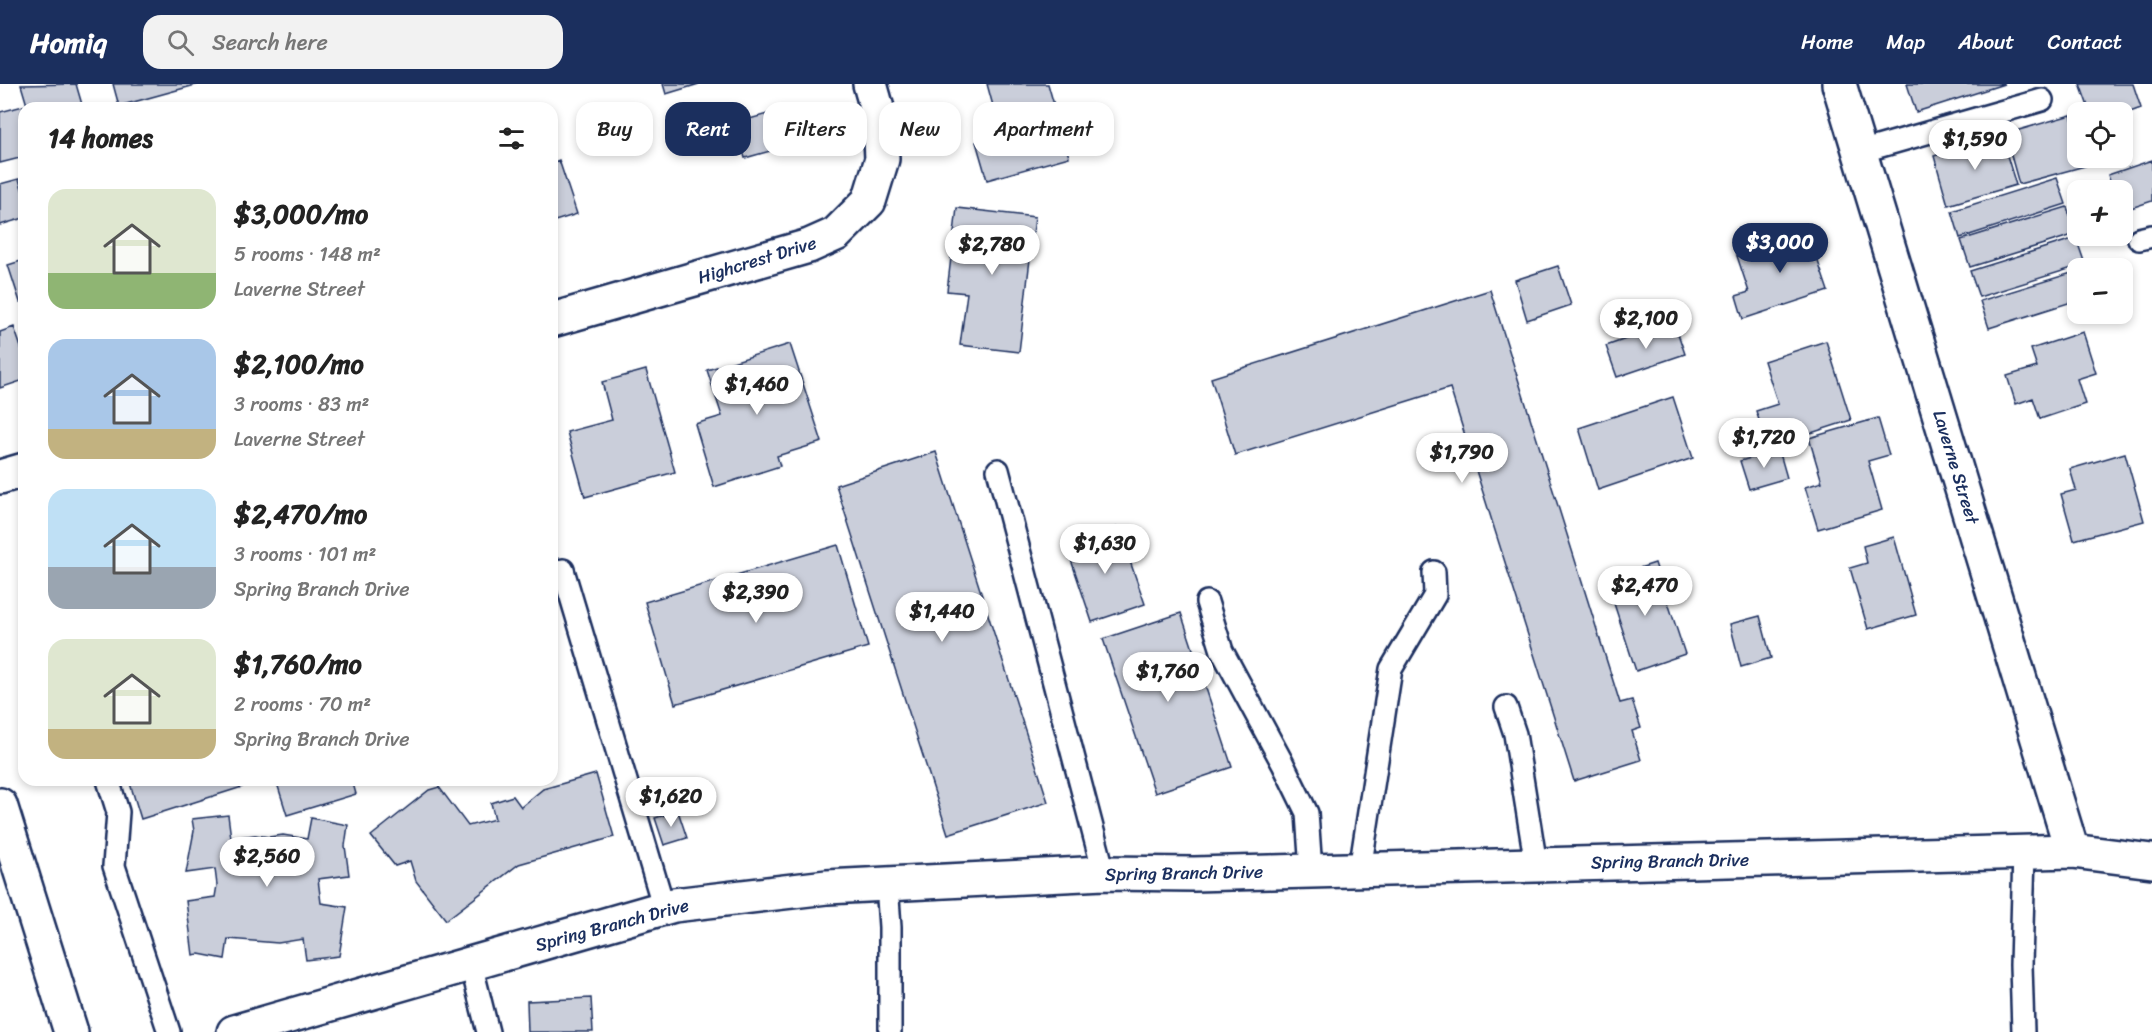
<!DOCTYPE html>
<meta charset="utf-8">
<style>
body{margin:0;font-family:Sriracha,sans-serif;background:#f2f2f2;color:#222;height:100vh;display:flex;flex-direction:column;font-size:22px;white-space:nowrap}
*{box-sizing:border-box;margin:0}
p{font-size:20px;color:#767676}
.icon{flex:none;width:33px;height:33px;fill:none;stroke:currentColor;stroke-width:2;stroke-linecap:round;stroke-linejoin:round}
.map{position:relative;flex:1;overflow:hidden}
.drawer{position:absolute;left:18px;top:18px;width:540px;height:684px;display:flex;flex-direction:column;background:#fff;border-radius:18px;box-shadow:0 3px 9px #0003}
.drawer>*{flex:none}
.banner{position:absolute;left:576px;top:18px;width:570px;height:54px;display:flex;gap:12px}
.tools{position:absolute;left:2067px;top:18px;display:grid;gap:12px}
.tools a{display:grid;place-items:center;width:66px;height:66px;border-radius:12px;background:#fff;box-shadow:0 3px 9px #0003;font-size:30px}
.price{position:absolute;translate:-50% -51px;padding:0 14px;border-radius:21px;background:#fff;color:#222;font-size:20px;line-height:39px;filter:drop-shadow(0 2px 3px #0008)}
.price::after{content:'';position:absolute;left:50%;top:36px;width:18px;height:14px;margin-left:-9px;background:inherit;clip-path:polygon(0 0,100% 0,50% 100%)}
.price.current{background:#1b2f5e;color:#fff}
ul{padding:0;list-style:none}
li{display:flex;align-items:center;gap:18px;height:150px;padding:0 30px}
li span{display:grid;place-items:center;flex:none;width:168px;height:120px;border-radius:18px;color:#555}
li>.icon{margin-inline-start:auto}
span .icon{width:72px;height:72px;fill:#fffc;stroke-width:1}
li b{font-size:26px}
h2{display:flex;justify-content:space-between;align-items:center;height:72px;padding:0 30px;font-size:26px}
.chip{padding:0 21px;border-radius:18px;background:#fff;box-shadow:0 3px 9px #0003;font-size:21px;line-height:54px}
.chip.current{background:#1b2f5e;color:#fff}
header{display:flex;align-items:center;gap:36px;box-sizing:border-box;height:84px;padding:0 30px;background:#1b2f5e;color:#fff}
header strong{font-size:28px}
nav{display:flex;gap:33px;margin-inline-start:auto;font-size:21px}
.search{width:420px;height:54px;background:#f2f2f2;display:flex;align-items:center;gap:15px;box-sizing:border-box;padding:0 21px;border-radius:18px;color:#767676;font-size:22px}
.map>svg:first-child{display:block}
.building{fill:#caceda;stroke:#1b2f5e;stroke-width:1.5}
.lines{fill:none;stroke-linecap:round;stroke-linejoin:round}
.lane-casing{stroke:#1b2f5e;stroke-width:26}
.street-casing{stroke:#1b2f5e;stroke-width:38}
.secondary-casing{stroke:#1b2f5e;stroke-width:38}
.lane{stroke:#fff;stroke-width:21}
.street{stroke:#fff;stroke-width:33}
.secondary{stroke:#fff;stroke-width:33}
.labels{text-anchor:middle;stroke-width:4.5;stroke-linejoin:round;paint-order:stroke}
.street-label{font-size:18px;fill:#1b2f5e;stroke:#fff}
</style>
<header>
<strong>Homiq</strong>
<div class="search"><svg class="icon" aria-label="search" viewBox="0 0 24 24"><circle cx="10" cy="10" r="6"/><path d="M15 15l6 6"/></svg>Search here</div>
<nav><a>Home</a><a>Map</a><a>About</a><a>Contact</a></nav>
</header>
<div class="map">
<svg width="2152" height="948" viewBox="0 0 2152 948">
<rect width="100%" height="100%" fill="#fff"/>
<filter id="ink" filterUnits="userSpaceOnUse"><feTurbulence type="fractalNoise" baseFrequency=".0167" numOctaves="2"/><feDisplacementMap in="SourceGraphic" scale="12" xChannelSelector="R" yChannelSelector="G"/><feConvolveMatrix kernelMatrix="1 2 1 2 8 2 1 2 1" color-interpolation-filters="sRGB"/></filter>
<g filter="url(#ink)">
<!-- building -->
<path class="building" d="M76 0 83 24H24V73L0 79V28L27 21 21 1Z
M113 0H199L119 22Z
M663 0H699L666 10Z
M987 0H1048L1069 73 987 96 976 58 1001 51Z
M1907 0H2004L1916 28Z
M2080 0H2133L2141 24 2122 31V28H2090Z
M771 29 781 64 745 74 735 39Z
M2071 31 2078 54V74H2083L2085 82 2019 100 2005 50Z
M2001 52 2016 101 1948 121 1934 72Z
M559 76 577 130 552 138V79Z
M2152 76V117L2122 127V106H2113L2108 91Z
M2057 94 2066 120 1960 154 1952 127Z
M19 95 24 111V134L0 141V100Z
M2067 123 2076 150 1970 183 1961 156Z
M957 124 1035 133 1019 268 960 261 967 209 947 207Z
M1807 145 1828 207 1743 235 1736 212 1749 208 1736 169Z
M2076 154 2085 180 1979 213 1970 187Z
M24 176V217L20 218 8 181Z
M1558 182 1571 221 1527 236 1515 196Z
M2078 187V216L1989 244 1980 217Z
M1490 206 1620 619 1632 616 1641 644 1632 647 1641 676 1574 697 1450 304 1235 371 1211 294Z
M1674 238 1685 270 1617 293 1606 262Z
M14 243 24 272V296L0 304V248Z
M2083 248 2096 289 2077 295 2085 320 2040 335 2033 314 2016 320 2007 292 2037 283 2031 265Z
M1826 257 1851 336 1768 363 1756 327 1778 320 1764 277Z
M790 260 822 358 777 372 780 382 714 403 695 340 722 332 707 286Z
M646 286 675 388 585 413 567 348 612 336 602 298Z
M1673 313 1693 374 1598 406 1579 344Z
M1878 334 1889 371 1868 377 1882 426 1818 445 1805 403 1822 398 1809 354Z
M1779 366 1787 394 1749 405 1740 377Z
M936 368 1048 718 948 750 836 401Z
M2125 369 2144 437 2074 456 2061 410 2076 406 2070 385Z
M1118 443 1145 520 1092 538 1066 461Z
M1894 453 1916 531 1868 545 1850 484 1867 479 1863 462Z
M838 461 868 563 675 620 645 518Z
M1655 479 1685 570 1636 587 1606 495Z
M1181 529 1232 683 1155 709 1103 555Z
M1760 532 1771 574 1741 583 1730 540Z
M596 690 614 753 519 780 446 836 416 797 410 777 395 782 371 752 429 706 439 703 468 742 495 735 491 719 513 712 521 723 543 705Z
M129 696H239L242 703 141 735Z
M276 696H352L356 710 287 731Z
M678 727 687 754 664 761 655 734Z
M228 731 231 754 255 751 269 753 283 751 307 755 311 734 348 741 345 762 349 791 318 795 321 819 347 823 339 872 306 876 303 855 278 859 228 855 225 875 199 870 193 871 186 817 215 813 217 801 215 785 186 789 194 747 192 735Z
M591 914 593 948H528L527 917Z"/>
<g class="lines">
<!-- lane casing -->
<g class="lane-casing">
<path id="lane" d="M1860 68 2042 16
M2139 155 2152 152
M998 386 1104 789
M563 486 664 824
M1207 518 1222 567 1283 680 1307 729 1311 787
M1506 623 1515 650 1536 781
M108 696 118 728 114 782 169 948
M1360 786 1391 585 1435 511 1434 488
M887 800 890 843V948
M471 880 488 948
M2023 948 2021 881 2024 768"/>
</g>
<!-- street casing -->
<g class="street-casing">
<path id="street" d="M1839 0 2072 767
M552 236 809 162 836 150 869 117 882 75 880 35 870 0
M0 393 24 386"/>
</g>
<!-- secondary casing -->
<g class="secondary-casing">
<path id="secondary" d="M0 721 71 948
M234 948 674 821 827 803 1104 789 1194 790 2072 767 2152 777"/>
</g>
<!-- lane -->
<use href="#lane" class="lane"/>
<!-- street -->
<use href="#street" class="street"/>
<!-- secondary -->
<use href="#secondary" class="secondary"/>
</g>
</g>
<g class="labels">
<!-- street labels -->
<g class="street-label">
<text transform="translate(757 176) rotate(-17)" y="6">Highcrest Drive</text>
<text transform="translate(1956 383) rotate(73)" y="6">Laverne Street</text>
<text transform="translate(1670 777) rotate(-1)" y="6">Spring Branch Drive</text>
<text transform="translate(1184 789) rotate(-1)" y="6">Spring Branch Drive</text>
<text transform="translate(612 841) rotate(-15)" y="6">Spring Branch Drive</text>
</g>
</g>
</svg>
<div class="tools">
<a><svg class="icon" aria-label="locate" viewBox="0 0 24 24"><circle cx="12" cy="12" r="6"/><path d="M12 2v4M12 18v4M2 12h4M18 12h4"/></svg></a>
<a>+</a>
<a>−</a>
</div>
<b class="price" style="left:1975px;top:87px">$1,590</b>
<b class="price current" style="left:1780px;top:190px">$3,000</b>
<b class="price" style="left:992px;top:192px">$2,780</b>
<b class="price" style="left:1646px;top:266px">$2,100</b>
<b class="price" style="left:757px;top:332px">$1,460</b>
<b class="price" style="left:1764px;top:385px">$1,720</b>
<b class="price" style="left:1462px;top:400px">$1,790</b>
<b class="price" style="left:1105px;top:491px">$1,630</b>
<b class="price" style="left:1645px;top:533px">$2,470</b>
<b class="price" style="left:756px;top:540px">$2,390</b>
<b class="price" style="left:942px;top:559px">$1,440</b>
<b class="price" style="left:1168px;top:619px">$1,760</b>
<b class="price" style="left:671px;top:744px">$1,620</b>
<b class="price" style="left:267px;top:804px">$2,560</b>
<div class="banner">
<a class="chip">Buy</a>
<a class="chip current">Rent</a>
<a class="chip">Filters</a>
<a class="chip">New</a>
<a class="chip">Apartment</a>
</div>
<section class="drawer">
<h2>14 homes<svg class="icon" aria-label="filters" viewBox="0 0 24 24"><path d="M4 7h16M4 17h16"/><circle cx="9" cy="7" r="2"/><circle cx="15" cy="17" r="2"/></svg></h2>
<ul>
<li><span style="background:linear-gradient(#dfe7d0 70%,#8fb573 0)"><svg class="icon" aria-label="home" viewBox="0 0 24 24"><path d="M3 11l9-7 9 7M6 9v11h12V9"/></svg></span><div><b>$3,000/mo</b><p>5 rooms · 148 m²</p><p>Laverne Street</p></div></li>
<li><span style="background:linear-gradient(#a9c7e8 75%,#c2b280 0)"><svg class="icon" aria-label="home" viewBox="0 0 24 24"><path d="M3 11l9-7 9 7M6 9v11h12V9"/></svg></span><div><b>$2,100/mo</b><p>3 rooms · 83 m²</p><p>Laverne Street</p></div></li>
<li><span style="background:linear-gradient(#bfe0f5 65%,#9aa5b1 0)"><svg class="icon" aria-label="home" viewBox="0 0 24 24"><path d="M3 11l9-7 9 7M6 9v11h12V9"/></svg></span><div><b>$2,470/mo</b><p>3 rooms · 101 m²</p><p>Spring Branch Drive</p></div></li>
<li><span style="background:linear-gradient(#dfe7d0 75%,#c2b280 0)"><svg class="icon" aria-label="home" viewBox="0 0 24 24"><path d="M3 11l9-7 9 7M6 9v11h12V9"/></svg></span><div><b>$1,760/mo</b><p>2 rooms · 70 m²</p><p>Spring Branch Drive</p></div></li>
</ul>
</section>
</div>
